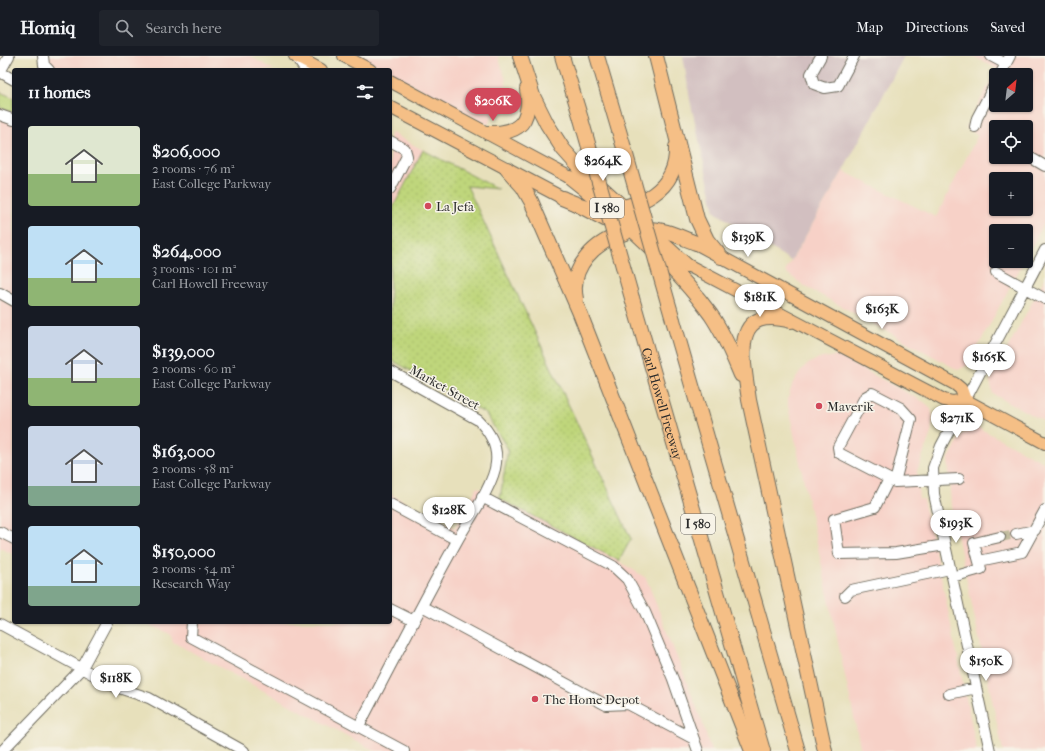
<!DOCTYPE html>
<meta charset="utf-8">
<style>
body{margin:0;font-family:"IM FELL French Canon",serif;background:#20242c;color:#f1f3f6;height:100vh;display:flex;flex-direction:column;font-size:15px;white-space:nowrap}
*{box-sizing:border-box;margin:0}
p{font-size:13px;color:#9ea1a6}
.icon{flex:none;width:22px;height:22px;fill:none;stroke:currentColor;stroke-width:2;stroke-linecap:round;stroke-linejoin:round}
.map{position:relative;flex:1;overflow:hidden}
.drawer{position:absolute;left:12px;top:12px;width:380px;height:556px;display:flex;flex-direction:column;background:#171b24;border-radius:4px;box-shadow:0 1px 3px #0004}
.drawer>*{flex:none}
.needle{width:26px;rotate:28deg}
.fabs{position:absolute;left:989px;top:12px;display:grid;gap:8px}
.fabs a{display:grid;place-items:center;width:44px;height:44px;border-radius:4px;background:#171b24;box-shadow:0 1px 3px #0004;font-size:20px}
.price{position:absolute;translate:-50% -34px;padding:0 9px;border-radius:14px;background:#fff;color:#222;font-size:13px;line-height:26px;filter:drop-shadow(0 1px 2px #0008)}
.price::after{content:'';position:absolute;left:50%;top:24px;width:12px;height:9px;margin-left:-6px;background:inherit;clip-path:polygon(0 0,100% 0,50% 100%)}
.price.active{background:#d1495b;color:#fff}
ul{padding:0;list-style:none}
li{display:flex;align-items:center;gap:12px;height:100px;padding:0 16px}
li span{display:grid;place-items:center;flex:none;width:112px;height:80px;border-radius:4px;color:#555}
li>.icon{margin-inline-start:auto}
span .icon{width:48px;height:48px;fill:#fffc;stroke-width:1}
li b{font-size:17px}
h2{display:flex;justify-content:space-between;align-items:center;height:48px;padding:0 16px;font-size:17px}
header{display:flex;align-items:center;gap:24px;box-sizing:border-box;height:56px;padding:0 20px;background:#171b24;border-bottom:1px solid #363941}
header strong{font-size:19px}
nav{display:flex;gap:22px;margin-inline-start:auto;font-size:14px}
.search{width:280px;height:36px;background:#20242c;display:flex;align-items:center;gap:10px;box-sizing:border-box;padding:0 14px;border-radius:4px;color:#9ea1a6;font-size:15px}
.map>svg:first-child{display:block}
.built{fill:#f7d1c7;fill-rule:evenodd}
.industrial{fill:#d2bfc0}
.grass{fill:url(#grass-dots);stroke:#758053}
.garden{fill:#bfd67b;stroke:#758053}
.lines{fill:none;stroke-linecap:round;stroke-linejoin:round}
.minor-tunnel{stroke:#c1bc9e;stroke-width:10;stroke-dasharray:10 5;stroke-linecap:butt}
.minor-casing{stroke:#6d6a5d;stroke-width:12}
.major-casing{stroke:#6d6a5d;stroke-width:14}
.highway-casing{stroke:#6d6a5d;stroke-width:16}
.minor{stroke:#fff;stroke-width:10}
.major{stroke:#f5bf86;stroke-width:12}
.highway{stroke:#f5bf86;stroke-width:14}
.highway-bridge-casing{stroke:#6d6a5d;stroke-width:16;stroke-linecap:butt}
.highway-bridge{stroke:#f5bf86;stroke-width:14}
.poi-dot{fill:#d1495b;stroke:#f7f3e8;stroke-width:1.5}
.labels{text-anchor:middle;stroke-width:3;stroke-linejoin:round;paint-order:stroke}
.shield{fill:#f7f3e8;stroke:#686764;stroke-width:1}
.shield-label{font-size:12px;font-weight:bold;fill:#2b2b2b}
.poi-label{font-size:13px;fill:#2b2b2b;stroke:#f7f3e8;text-anchor:start}
.street-label{font-size:13px;fill:#2b2b2b;stroke:#f7f3e8}
</style>
<header>
<strong>Homiq</strong>
<div class="search"><svg class="icon" aria-label="search" viewBox="0 0 24 24"><circle cx="10" cy="10" r="6"/><path d="M15 15l6 6"/></svg>Search here</div>
<nav><a>Map</a><a>Directions</a><a>Saved</a></nav>
</header>
<div class="map">
<svg width="1045" height="695" viewBox="0 0 1045 695">
<defs>
<pattern id="grass-dots" width="8" height="8" patternUnits="userSpaceOnUse"><rect width="8" height="8" fill="#bfd67b"/><path d="M2 2h.1M6 6h.1" fill="none" stroke="#a4b86a" stroke-width="1.8" stroke-linecap="round"/></pattern>
</defs>
<rect width="100%" height="100%" fill="#f7f3e8"/>
<filter id="ink" filterUnits="userSpaceOnUse"><feTurbulence type="fractalNoise" baseFrequency=".025" numOctaves="2"/><feDisplacementMap in="SourceGraphic" scale="8" xChannelSelector="R" yChannelSelector="G"/><feConvolveMatrix kernelMatrix="1 2 1 2 8 2 1 2 1" color-interpolation-filters="sRGB"/></filter>
<filter id="wash" filterUnits="userSpaceOnUse"><feTurbulence type="fractalNoise" baseFrequency=".012" numOctaves="4" result="noise"/><feDisplacementMap in="SourceGraphic" scale="16" xChannelSelector="R" yChannelSelector="G"/><feGaussianBlur stdDeviation="0.9" result="paint"/><feColorMatrix in="noise" values="0 0 0 0 0 0 0 0 0 0 0 0 0 0 0 0 0 1.4 0 .05"/><feComposite in="paint" operator="in"/></filter>
<g filter="url(#wash)">
<rect width="100%" height="100%" fill="#e7e0bb"/>
<!-- built -->
<path class="built" d="M39 0H250L274 14H46Z
M359 0H498L506 24V31L488 69 390 17V14H385Z
M973 0H1045V166L1026 201V175H996V205H1024L968 309 958 314 806 231 785 216 843 115 936 161 978 79 966 72 997 13ZM996 19H1026V49H996ZM996 71H1026V101H996ZM996 123H1026V153H996Z
M0 35 14 41V499L0 492Z
M390 76 423 94 390 157Z
M1045 222V366L993 338 990 325Z
M835 300 840 301 924 346 931 353 933 361 931 377 917 415 919 443H923L941 520 977 695H861L788 350V342L793 326 805 310 817 303Z
M979 372 1045 407V695H1003L951 450 948 404 962 378Z
M477 431 619 505 646 522 702 665 711 695H375L173 586 170 578 142 566H390V438L455 472Z"/>
<!-- industrial -->
<path class="industrial" d="M683 0H904L843 115 791 205 715 156 690 44Z"/>
<!-- grass -->
<path class="grass" d="M423 94 498 133 467 130 631 483 619 505 500 443 508 393 486 358 390 303V157Z"/>
<!-- garden -->
<path class="garden" d="M0 36 14 42V57L0 52Z"/>
</g>
<g filter="url(#ink)">
<g class="lines">
<!-- minor-tunnel -->
<path class="minor-tunnel" d="M1000 481 1016 478"/>
<!-- minor casing -->
<g class="minor-casing">
<path id="minor" d="M43 0 44 9 49 14
M821 0 811 18 814 28 825 32 838 30 854 0
M991 0 1006 8
M296 1 305 14
M0 16 9 0
M0 16 14 24
M1000 19 1010 0
M0 59 14 64
M975 71 977 62 996 26
M390 85 405 93 407 100 390 133
M1026 99 1045 110
M996 216 1045 243
M0 237 14 245
M889 423 875 451 834 463 839 498 896 497 945 489
M895 426 911 363 901 352 872 337 865 341 838 391 839 397 895 426 959 423
M482 441 613 510 627 523 645 556 673 623 698 695
M390 448 457 484
M0 476 14 483
M1016 478 1035 474
M979 505 1022 496 1045 454
M952 521 981 513 974 487 1000 481
M845 540 851 534 950 513
M422 550 606 649 628 648 694 683
M390 553 414 565
M192 566 191 581 404 695
M0 568 116 631 149 642 244 695
M949 638 976 632
M359 670C391 609 423 546 457 485 468 465 494 429 496 407 498 390 490 376 478 364L390 315
M2 695 82 612 107 566
M990 695 934 438 933 412 941 390 1045 194"/>
</g>
<!-- major casing -->
<g class="major-casing">
<path id="major" d="M295 0 321 14
M344 0 370 14
M390 25 580 127
M390 51 616 170
M688 183 955 328 961 333 965 344
M678 204 944 344 953 346 965 344 1045 387"/>
</g>
<!-- highway casing -->
<g class="highway-casing">
<g id="highway">
<path d="M520 0 533 40 547 68 563 93 580 112 686 209"/>
<path d="M562 0 581 63"/>
<path d="M597 0 622 85"/>
<path d="M656 0 697 163 707 184 721 201"/>
<path d="M488 77C521 78 531 65 527 33"/>
<path d="M507 113 523 131 531 145 579 255 752 695"/>
<path d="M571 122C619 160 675 209 711 259 724 278 732 298 741 319"/>
<path d="M562 142C574 147 587 153 600 153 638 153 678 135 676 91"/>
<path d="M645 173C663 172 680 181 696 187"/>
<path id="s1" d="M632 242 763 695"/>
<path d="M576 243C569 210 596 185 625 177"/>
<path d="M673 264 798 695"/>
<path d="M791 265C728 248 744 306 749 344L825 695"/>
</g>
</g>
<!-- minor -->
<use href="#minor" class="minor"/>
<!-- major -->
<use href="#major" class="major"/>
<!-- highway -->
<use href="#highway" class="highway"/>
<!-- highway-bridge casing -->
<g class="highway-bridge-casing">
<path id="highway-bridge" d="M581 63 632 242
M622 85 673 264"/>
</g>
<!-- highway-bridge -->
<use href="#highway-bridge" class="highway-bridge"/>
</g>
</g>
<!-- markers -->
<g class="poi-dot">
<circle cx="428" cy="150" r="4"/>
<circle cx="819" cy="350" r="4"/>
<circle cx="535" cy="643" r="4"/>
</g>
<g class="labels">
<!-- shield labels -->
<g class="shield">
<rect x="590" y="142" width="34" height="20" rx="3"/>
<rect x="681" y="458" width="34" height="20" rx="3"/>
</g>
<g class="shield-label">
<text x="607" y="156">I 580</text>
<text x="698" y="472">I 580</text>
</g>
<!-- poi labels -->
<g class="poi-label">
<text x="436" y="155">La Jefa</text>
<text x="827" y="355">Maverik</text>
<text x="543" y="648">The Home Depot</text>
</g>
<!-- street labels -->
<g class="street-label">
<text transform="translate(445 331) rotate(29)" y="5">Market Street</text>
<text dy="5" stroke="none"><textPath href="#s1" startOffset="110">Carl Howell Freeway</textPath></text>
</g>
</g>
</svg>
<div class="fabs">
<a><svg class="needle" viewBox="-14 -14 28 28"><path d="M0-13l5 13h-10z" fill="#e53935"/><path d="M0 13l5-13h-10z" fill="#9ea1a6"/></svg></a>
<a><svg class="icon" aria-label="locate" viewBox="0 0 24 24"><circle cx="12" cy="12" r="6"/><path d="M12 2v4M12 18v4M2 12h4M18 12h4"/></svg></a>
<a>+</a>
<a>−</a>
</div>
<b class="price active" style="left:493px;top:66px">$206K</b>
<b class="price" style="left:603px;top:126px">$264K</b>
<b class="price" style="left:748px;top:202px">$139K</b>
<b class="price" style="left:760px;top:262px">$181K</b>
<b class="price" style="left:882px;top:274px">$163K</b>
<b class="price" style="left:989px;top:322px">$165K</b>
<b class="price" style="left:957px;top:383px">$271K</b>
<b class="price" style="left:449px;top:475px">$128K</b>
<b class="price" style="left:956px;top:488px">$193K</b>
<b class="price" style="left:986px;top:626px">$150K</b>
<b class="price" style="left:116px;top:643px">$118K</b>
<section class="drawer">
<h2>11 homes<svg class="icon" aria-label="filters" viewBox="0 0 24 24"><path d="M4 7h16M4 17h16"/><circle cx="9" cy="7" r="2"/><circle cx="15" cy="17" r="2"/></svg></h2>
<ul>
<li><span style="background:linear-gradient(#dfe7d0 60%,#8fb573 0)"><svg class="icon" aria-label="home" viewBox="0 0 24 24"><path d="M3 11l9-7 9 7M6 9v11h12V9"/></svg></span><div><b>$206,000</b><p>2 rooms · 76 m²</p><p>East College Parkway</p></div></li>
<li><span style="background:linear-gradient(#bfe0f5 65%,#8fb573 0)"><svg class="icon" aria-label="home" viewBox="0 0 24 24"><path d="M3 11l9-7 9 7M6 9v11h12V9"/></svg></span><div><b>$264,000</b><p>3 rooms · 101 m²</p><p>Carl Howell Freeway</p></div></li>
<li><span style="background:linear-gradient(#c9d6e8 65%,#8fb573 0)"><svg class="icon" aria-label="home" viewBox="0 0 24 24"><path d="M3 11l9-7 9 7M6 9v11h12V9"/></svg></span><div><b>$139,000</b><p>2 rooms · 60 m²</p><p>East College Parkway</p></div></li>
<li><span style="background:linear-gradient(#c9d6e8 75%,#7fa58c 0)"><svg class="icon" aria-label="home" viewBox="0 0 24 24"><path d="M3 11l9-7 9 7M6 9v11h12V9"/></svg></span><div><b>$163,000</b><p>2 rooms · 58 m²</p><p>East College Parkway</p></div></li>
<li><span style="background:linear-gradient(#bfe0f5 75%,#7fa58c 0)"><svg class="icon" aria-label="home" viewBox="0 0 24 24"><path d="M3 11l9-7 9 7M6 9v11h12V9"/></svg></span><div><b>$150,000</b><p>2 rooms · 54 m²</p><p>Research Way</p></div></li>
</ul>
</section>
</div>
